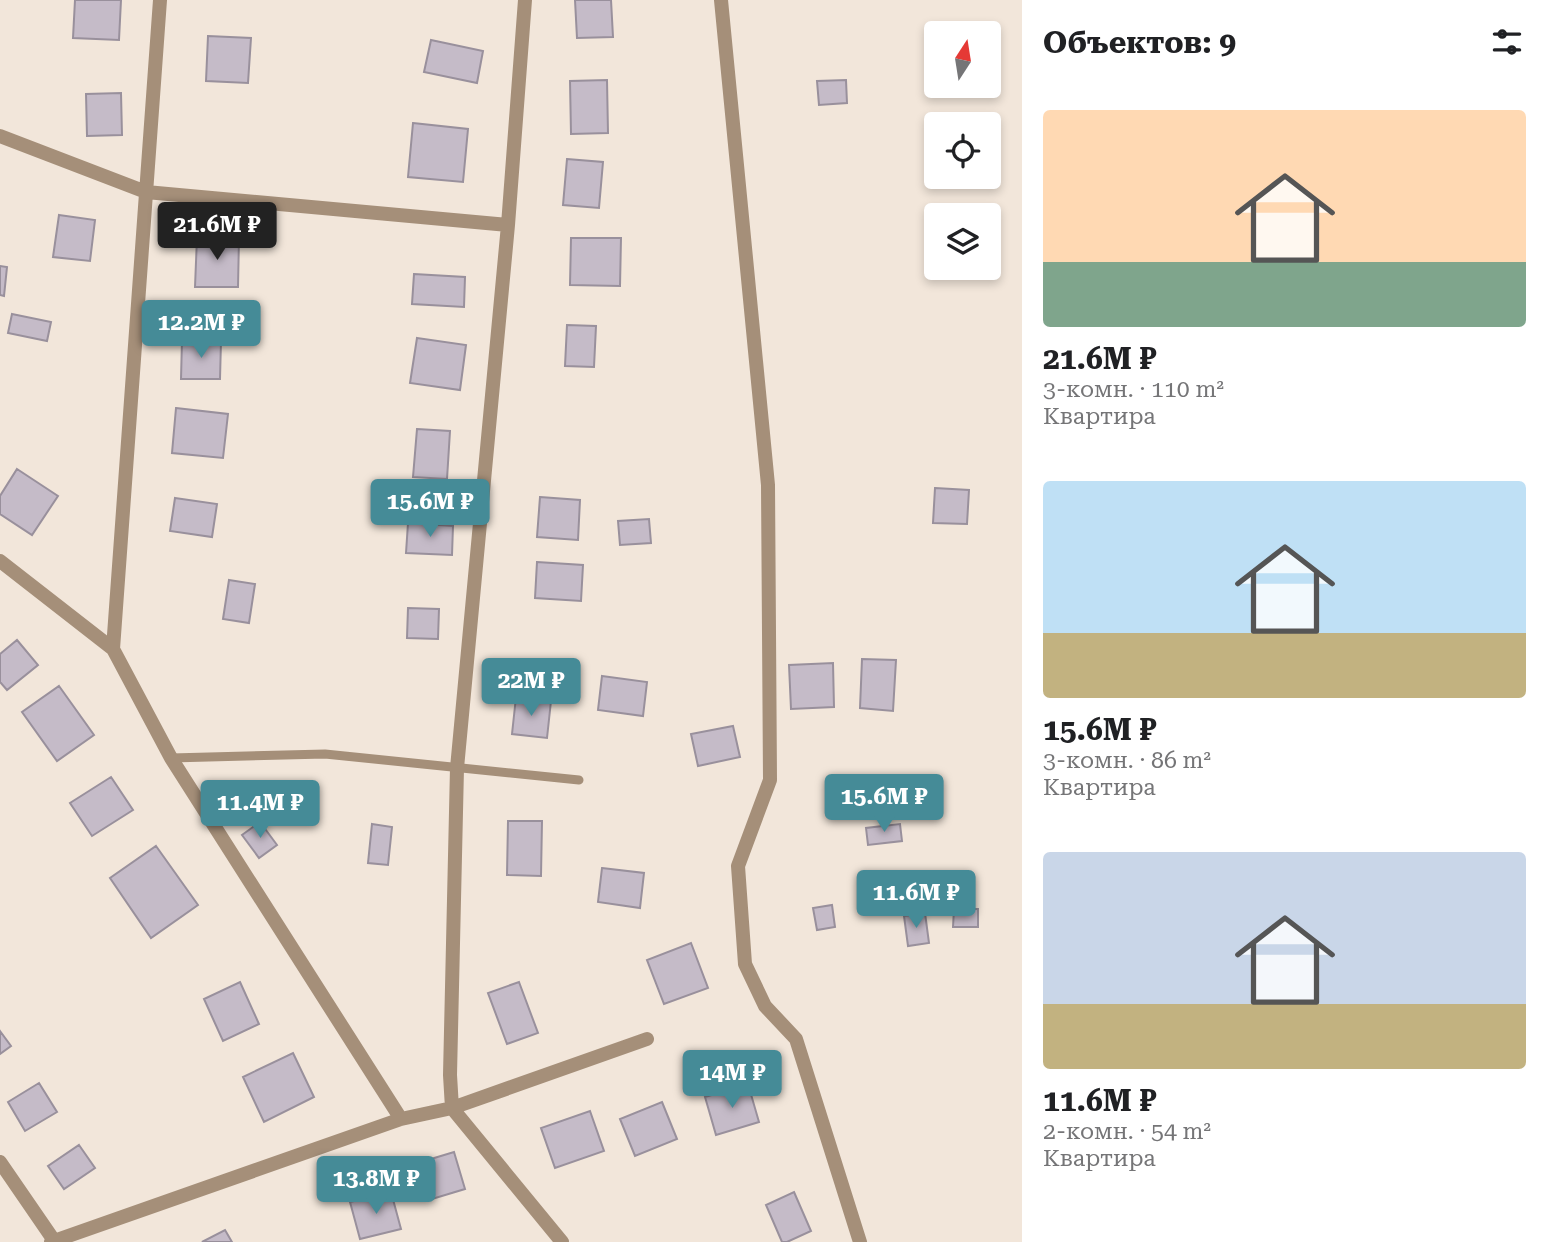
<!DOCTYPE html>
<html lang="ru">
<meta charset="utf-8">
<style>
body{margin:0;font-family:"Roboto Serif",serif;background:#f2f2f2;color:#202124;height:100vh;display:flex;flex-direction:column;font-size:26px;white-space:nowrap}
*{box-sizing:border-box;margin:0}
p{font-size:23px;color:#757577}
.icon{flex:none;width:38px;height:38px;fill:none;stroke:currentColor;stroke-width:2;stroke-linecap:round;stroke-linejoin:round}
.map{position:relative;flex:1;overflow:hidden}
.sheet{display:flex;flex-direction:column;background:#fff;width:525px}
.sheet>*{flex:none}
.needle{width:46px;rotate:12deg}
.fabs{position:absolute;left:924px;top:21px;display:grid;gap:14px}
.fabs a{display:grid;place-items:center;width:77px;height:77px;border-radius:7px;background:#fff;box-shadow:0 4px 10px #0003;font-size:35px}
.price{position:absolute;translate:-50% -60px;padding:0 16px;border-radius:7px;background:#458b97;color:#fff;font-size:23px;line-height:46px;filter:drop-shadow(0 2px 4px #0008)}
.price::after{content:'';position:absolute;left:50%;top:42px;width:21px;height:16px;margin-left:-10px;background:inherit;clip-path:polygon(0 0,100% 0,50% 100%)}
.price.on{background:#222;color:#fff}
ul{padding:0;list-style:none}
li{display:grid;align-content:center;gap:14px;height:371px;padding:0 21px}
li span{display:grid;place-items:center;height:217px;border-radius:7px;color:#555}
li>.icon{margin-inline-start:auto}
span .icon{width:126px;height:126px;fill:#fffc;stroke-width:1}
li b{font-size:30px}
h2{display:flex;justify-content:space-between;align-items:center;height:84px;padding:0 21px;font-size:30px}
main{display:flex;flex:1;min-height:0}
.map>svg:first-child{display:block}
.building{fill:#c5bbc8;stroke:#99909c;stroke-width:2}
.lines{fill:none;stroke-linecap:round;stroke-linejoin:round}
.lane{stroke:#a58f79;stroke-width:9}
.street{stroke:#a58f79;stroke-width:14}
</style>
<main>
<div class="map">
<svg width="1022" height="1242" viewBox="0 0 1022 1242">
<rect width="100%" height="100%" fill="#f2e6da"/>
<!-- building -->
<path class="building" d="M75 0H121L119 40 73 38Z
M575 0H611L613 37 577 38Z
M208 36 251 38 248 83 206 81Z
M431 40 483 51 477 83 424 72Z
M607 80 608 133 571 134 570 81Z
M846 80 847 103 819 105 817 81Z
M121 93 122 135 87 136 86 94Z
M413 123 468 129 463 182 408 177Z
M567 159 603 162 599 208 563 205Z
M59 215 95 220 90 261 53 257Z
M197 237 239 238 238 287H195Z
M571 238H621L620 286 570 285Z
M0 266 7 267 4 296 0 295Z
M414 274 465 277 464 307 412 304Z
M12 314 51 322 47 341 8 333Z
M567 325 596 326 594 367 565 366Z
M417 338 466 345 460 390 410 383Z
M182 340 221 341 220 379H181Z
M176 408 228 414 223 458 172 453Z
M417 429 450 431 447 479 413 477Z
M17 469 58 496 32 535 0 514V496Z
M935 488 969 490 967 524 933 523Z
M540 497 580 500 578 540 537 537Z
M175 498 217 504 212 537 170 531Z
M649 519 651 543 620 545 618 521Z
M408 523 453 526 452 555 406 553Z
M537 562 583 565 581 601 535 598Z
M229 580 255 584 249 623 223 619Z
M408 608 439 609 438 639 407 638Z
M17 640 38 665 7 690 0 682V654Z
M862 659 896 660 893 711 860 708Z
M833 663 834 707 791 709 789 665Z
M602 676 647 682 643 716 598 710Z
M59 686 94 735 57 761 22 712Z
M516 697 551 701 547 738 512 734Z
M733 726 740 757 698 766 691 734Z
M111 777 133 810 92 836 70 803Z
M508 821H542L541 876 507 875Z
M260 822 277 845 259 858 242 835Z
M372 824 392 827 388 865 368 863Z
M900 824 902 841 868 845 866 828Z
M156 846 198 905 151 938 110 878Z
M602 868 644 873 640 908 598 902Z
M832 905 835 927 817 930 813 908Z
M954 909H978V927H953Z
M925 913 929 943 908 946 904 916Z
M691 943 708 988 664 1004 647 960Z
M240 982 259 1024 223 1041 204 999Z
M519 982 538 1033 507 1044 488 993Z
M0 1031 11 1046 0 1054Z
M293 1053 314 1097 264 1122 243 1077Z
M39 1083 57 1112 25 1131 8 1102Z
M748 1084 759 1122 716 1135 705 1097Z
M662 1102 677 1139 635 1156 620 1119Z
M590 1111 604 1151 555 1168 541 1128Z
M79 1145 95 1168 64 1189 48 1166Z
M454 1152 465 1189 432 1199 421 1162Z
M391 1192 401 1229 360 1239 350 1202Z
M794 1192 811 1231 787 1242H782L766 1205Z
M225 1230 232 1242H202Z"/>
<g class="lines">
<!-- lane -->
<path class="lane" d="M171 758 325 754 579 780"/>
<!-- street -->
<path class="street" d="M525 0 508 225 457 768 450 1075 452 1108 562 1242
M721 0 768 485 770 780 738 866 745 964 765 1006 796 1039 860 1242
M0 136 146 192 508 225
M0 561 113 649 171 758 401 1119
M113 649 160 0
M0 1162 55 1242
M51 1242 401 1119 452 1108 647 1039"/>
</g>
</svg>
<div class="fabs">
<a><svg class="needle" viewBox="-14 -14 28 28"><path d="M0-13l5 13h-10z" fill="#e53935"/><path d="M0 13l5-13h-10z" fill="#757577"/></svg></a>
<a><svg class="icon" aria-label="locate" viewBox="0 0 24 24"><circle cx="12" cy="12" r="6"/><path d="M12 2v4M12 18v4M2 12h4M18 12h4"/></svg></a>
<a><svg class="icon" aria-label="layers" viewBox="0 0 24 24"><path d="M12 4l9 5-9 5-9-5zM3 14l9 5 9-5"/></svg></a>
</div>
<b class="price on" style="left:217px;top:262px">21.6M ₽</b>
<b class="price" style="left:201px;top:360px">12.2M ₽</b>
<b class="price" style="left:430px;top:539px">15.6M ₽</b>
<b class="price" style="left:531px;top:718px">22M ₽</b>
<b class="price" style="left:884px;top:834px">15.6M ₽</b>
<b class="price" style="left:260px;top:840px">11.4M ₽</b>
<b class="price" style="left:916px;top:930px">11.6M ₽</b>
<b class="price" style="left:732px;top:1110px">14M ₽</b>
<b class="price" style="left:376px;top:1216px">13.8M ₽</b>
</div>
<section class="sheet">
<h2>Объектов: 9<svg class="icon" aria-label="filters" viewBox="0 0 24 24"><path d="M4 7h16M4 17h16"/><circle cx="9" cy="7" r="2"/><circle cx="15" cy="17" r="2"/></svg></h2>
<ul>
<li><span style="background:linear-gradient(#ffd9b3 70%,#7fa58c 0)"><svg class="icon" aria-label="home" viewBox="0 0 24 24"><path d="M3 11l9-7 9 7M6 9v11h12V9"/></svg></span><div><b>21.6M ₽</b><p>3-комн. · 110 m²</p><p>Квартира</p></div></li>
<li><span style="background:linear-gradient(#bfe0f5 70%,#c2b280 0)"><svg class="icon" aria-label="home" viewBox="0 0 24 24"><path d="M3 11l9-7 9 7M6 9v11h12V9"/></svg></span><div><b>15.6M ₽</b><p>3-комн. · 86 m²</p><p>Квартира</p></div></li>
<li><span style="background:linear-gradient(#c9d6e8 70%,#c2b280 0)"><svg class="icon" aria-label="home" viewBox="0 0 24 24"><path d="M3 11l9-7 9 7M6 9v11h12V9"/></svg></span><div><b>11.6M ₽</b><p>2-комн. · 54 m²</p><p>Квартира</p></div></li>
</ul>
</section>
</main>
